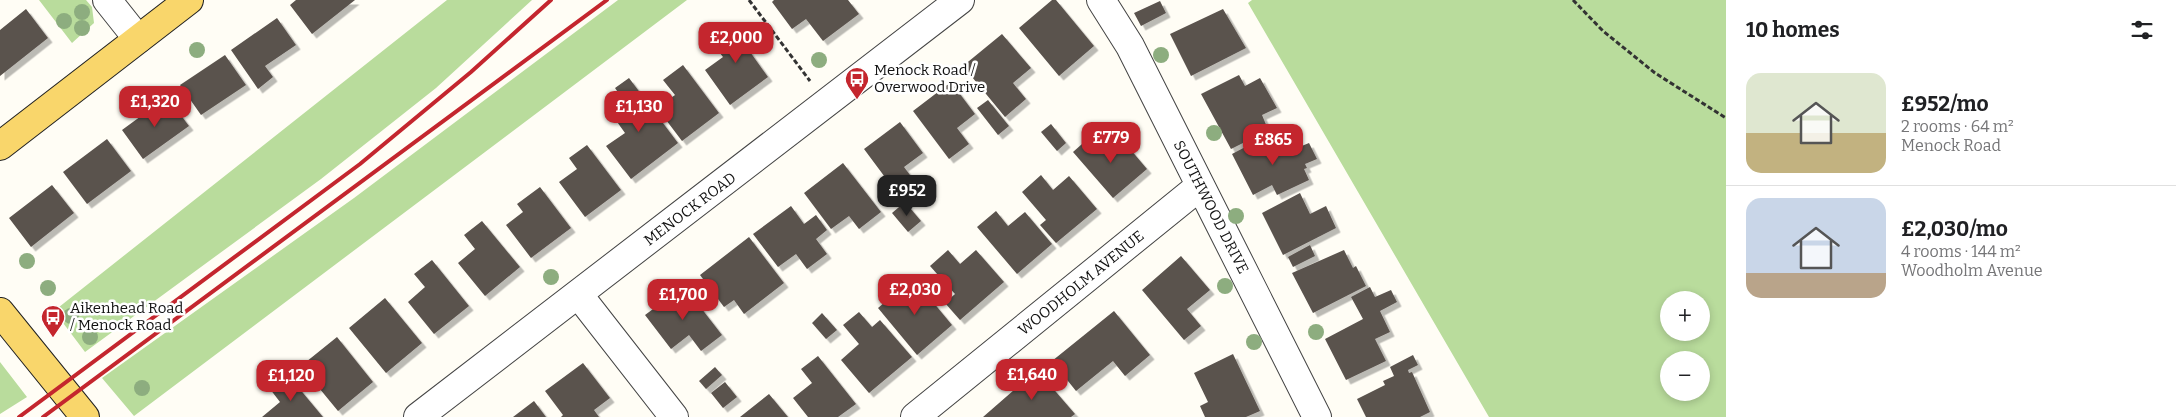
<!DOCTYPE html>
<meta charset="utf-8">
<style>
body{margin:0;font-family:Bitter,serif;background:#f2f2f2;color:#202124;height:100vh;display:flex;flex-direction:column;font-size:19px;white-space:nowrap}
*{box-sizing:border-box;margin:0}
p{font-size:16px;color:#757577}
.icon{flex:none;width:28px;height:28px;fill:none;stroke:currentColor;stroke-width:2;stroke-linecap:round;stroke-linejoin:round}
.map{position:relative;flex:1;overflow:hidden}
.details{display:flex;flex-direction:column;background:#fff;width:450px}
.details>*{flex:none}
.fabs{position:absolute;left:1660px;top:291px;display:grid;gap:10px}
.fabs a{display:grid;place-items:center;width:50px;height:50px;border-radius:50%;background:#fff;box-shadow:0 2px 8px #0003;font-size:25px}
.price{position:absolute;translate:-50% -42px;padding:0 11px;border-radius:10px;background:#c4262e;color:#fff;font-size:16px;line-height:32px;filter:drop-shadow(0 1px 2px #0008)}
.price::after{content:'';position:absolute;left:50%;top:30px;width:15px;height:11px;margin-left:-8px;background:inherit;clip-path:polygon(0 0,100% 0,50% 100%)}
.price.current{background:#222;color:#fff}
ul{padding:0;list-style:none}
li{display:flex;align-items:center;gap:15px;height:125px;padding:0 20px}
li+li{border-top:1px solid #e0e0e0}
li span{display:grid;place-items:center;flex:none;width:140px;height:100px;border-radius:15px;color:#555}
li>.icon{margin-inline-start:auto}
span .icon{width:60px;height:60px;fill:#fffc;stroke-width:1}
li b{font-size:21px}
h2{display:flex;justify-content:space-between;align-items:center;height:60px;padding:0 20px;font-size:21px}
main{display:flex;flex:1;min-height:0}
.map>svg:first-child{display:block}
.forest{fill:#b9dc9c;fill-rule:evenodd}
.building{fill:#5a524d;filter:url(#shadow)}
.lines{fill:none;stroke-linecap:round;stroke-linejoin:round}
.minor-casing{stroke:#444;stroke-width:30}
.major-casing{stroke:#222;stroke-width:30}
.path{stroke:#333;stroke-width:3;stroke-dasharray:5 2.5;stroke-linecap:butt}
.minor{stroke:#fff;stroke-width:28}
.major{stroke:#f9d66b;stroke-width:28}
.rail{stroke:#c4262e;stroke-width:4}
.tree{fill:#8dad7f}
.labels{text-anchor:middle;stroke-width:5;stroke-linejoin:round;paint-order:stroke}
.poi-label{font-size:15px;fill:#111;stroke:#fff;text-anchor:start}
.street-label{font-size:15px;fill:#111;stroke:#fff}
</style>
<main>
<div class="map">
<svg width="1726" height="417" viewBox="0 0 1726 417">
<defs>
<filter id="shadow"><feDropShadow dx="4.5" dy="4.5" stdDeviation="0" flood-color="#0004"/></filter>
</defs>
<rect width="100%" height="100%" fill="#fffdf5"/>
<!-- forest -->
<path class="forest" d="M39 0H86L92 7 94 23 72 43Z
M447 0H532L436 88 321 179 85 352 54 311Z
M618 0H687L134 416 102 378 354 198Z
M1252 0H1726V417H1489L1248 3ZM1669 300H1701V332H1669ZM1669 360H1701V392H1669Z
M0 362 27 397 0 414Z"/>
<!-- building -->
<path class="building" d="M296 0H355L312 34 290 5Z
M774 0H848L859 14 823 41 806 19 792 29 772 2Z
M1052 0H1056L1094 46 1059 76 1019 28Z
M1160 1 1166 13 1141 26 1134 13Z
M26 9 48 38 0 76V30Z
M1223 9 1246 48 1191 76 1170 34Z
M277 18 296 45 265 66 273 77 258 89 231 50Z
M749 23 761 40 748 49 768 77 730 105 705 70 723 57 712 43 731 28 735 33Z
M1002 34 1031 68 1013 83 1026 99 1005 117 963 66Z
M225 55 246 85 201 115 180 85Z
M683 65 719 113 682 141 657 108 675 95 663 80Z
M1239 75 1245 86 1260 78 1277 108 1262 115 1267 127 1247 137 1249 140 1231 149 1201 94Z
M629 78 678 143 631 179 606 146 625 133 615 119 629 108 615 88Z
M951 82 975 114 957 128 969 144 949 159 913 111Z
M167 97 189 126 143 159 122 130Z
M988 100 1009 126 998 135 977 108Z
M900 122 923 153 904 167 916 183 899 196 864 149Z
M1051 124 1066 143 1057 151 1041 132Z
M1270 134 1280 155 1309 143 1317 159 1305 164 1307 168 1304 169 1309 180 1277 195 1272 185 1253 195 1232 154Z
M1091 136 1103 150 1119 136 1147 169 1113 198 1073 152Z
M107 139 131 171 87 204 63 172Z
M587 145 621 190 585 217 559 182 577 169 569 158Z
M843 163 881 212 859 229 849 216 831 229 804 193Z
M1041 175 1053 190 1069 176 1097 209 1056 243 1040 225 1046 220 1022 192Z
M52 185 74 213 31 247 9 218Z
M540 187 571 228 531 258 506 225 523 212 517 204Z
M1300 193 1310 214 1326 206 1336 228 1283 255 1262 213Z
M905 202 921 221 908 232 892 213Z
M791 206 804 224 816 215 827 230 816 239 827 254 807 269 796 254 778 267 753 234Z
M996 211 1008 226 1025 212 1052 244 1017 274 977 227Z
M482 221 520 267 485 296 458 263 475 249 464 235Z
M749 237 784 283 744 314 734 300 724 307 700 275Z
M1310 245 1315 256 1293 267 1288 257Z
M948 250 960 264 976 250 1004 282 960 320 945 303 955 294 930 266Z
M1344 250 1353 268 1356 266 1366 286 1313 313 1292 273Z
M1181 256 1210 290 1187 309 1201 326 1184 340 1142 290Z
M432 260 469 306 434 334 408 302 425 287 414 274Z
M913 278 952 325 917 355 878 308Z
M684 286 722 335 701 351 689 335 671 349 645 315Z
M1370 287 1375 297 1391 290 1397 302 1380 311 1390 332 1375 339 1386 361 1346 380 1325 339 1363 319 1351 297Z
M385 298 422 343 386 373 349 328Z
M1114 311 1150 355 1125 376 1113 361 1076 391 1052 361Z
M859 312 872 327 880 320 912 357 869 393 841 360 859 344 843 325Z
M822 313 837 330 826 339 812 323Z
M337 337 373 382 338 411 301 366Z
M1233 354 1260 411 1246 417H1205L1200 406 1208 402 1194 373Z
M1413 355 1418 365 1408 370 1409 373 1412 372 1430 412 1420 417H1366L1357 399 1385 385 1383 381 1394 376 1390 367Z
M818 356 856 404 838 417H808L793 398 812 383 801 369Z
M583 363 610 398 594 410 599 417H561L563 415 545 391Z
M715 367 722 375 706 389 699 381Z
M1037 370 1075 414 1071 417H983Z
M288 375 323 417H262L280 402 270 389Z
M725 382 737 397 723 408 711 393Z
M769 394 788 417H740Z
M534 401 546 417H513Z"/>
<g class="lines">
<!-- minor casing -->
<g class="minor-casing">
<path id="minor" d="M107 0 138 39
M1101 0 1130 46 1317 417
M578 294 674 417
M418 417 960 0
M915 417 1200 186"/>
</g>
<!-- major casing -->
<g class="major-casing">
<path id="major" d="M0 146 189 0
M0 312 85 417"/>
</g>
<!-- path -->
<path class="path" d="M749 0 810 81
M1573 0 1603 31 1655 73 1726 118"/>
<!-- minor -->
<use href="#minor" class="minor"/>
<!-- major -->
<use href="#major" class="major"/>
<!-- rail -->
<path class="rail" d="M19 417 360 164 471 72 551 0
M43 417 607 0"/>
</g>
<!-- trees -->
<g class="tree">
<circle cx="82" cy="12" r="8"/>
<circle cx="64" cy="21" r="8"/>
<circle cx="82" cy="28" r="8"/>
<circle cx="197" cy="50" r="8"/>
<circle cx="1161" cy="55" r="8"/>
<circle cx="819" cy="60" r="8"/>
<circle cx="1214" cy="133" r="8"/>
<circle cx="1236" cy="216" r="8"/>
<circle cx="27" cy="261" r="8"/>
<circle cx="551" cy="277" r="8"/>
<circle cx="1225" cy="286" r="8"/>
<circle cx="48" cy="288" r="8"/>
<circle cx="71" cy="316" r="8"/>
<circle cx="1316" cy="332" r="8"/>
<circle cx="90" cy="337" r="8"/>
<circle cx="1254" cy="342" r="8"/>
<circle cx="142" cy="388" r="8"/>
</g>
<!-- icons -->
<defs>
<g id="bus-pin" transform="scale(1.25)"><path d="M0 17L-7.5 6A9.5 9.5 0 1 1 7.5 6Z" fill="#c4262e" stroke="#fff"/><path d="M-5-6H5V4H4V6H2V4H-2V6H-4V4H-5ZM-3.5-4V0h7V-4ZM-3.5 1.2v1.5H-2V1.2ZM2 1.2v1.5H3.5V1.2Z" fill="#fff"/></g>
</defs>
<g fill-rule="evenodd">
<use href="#bus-pin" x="857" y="79"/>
<use href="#bus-pin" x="53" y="317"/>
</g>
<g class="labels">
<!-- poi labels -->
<g class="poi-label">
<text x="874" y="75">Menock Road /<tspan x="874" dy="17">Overwood Drive</tspan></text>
<text x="70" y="313">Aikenhead Road<tspan x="70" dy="17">/ Menock Road</tspan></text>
</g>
<!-- street labels -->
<g class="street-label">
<text transform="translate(1211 207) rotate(63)" y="5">SOUTHWOOD DRIVE</text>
<text transform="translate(690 209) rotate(-37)" y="5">MENOCK ROAD</text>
<text transform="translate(1081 283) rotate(-39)" y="5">WOODHOLM AVENUE</text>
</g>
</g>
</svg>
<div class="fabs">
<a>+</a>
<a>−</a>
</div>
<b class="price" style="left:736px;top:64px">£2,000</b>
<b class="price" style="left:155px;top:128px">£1,320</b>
<b class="price" style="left:639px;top:133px">£1,130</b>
<b class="price" style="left:1111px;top:164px">£779</b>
<b class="price" style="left:1273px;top:166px">£865</b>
<b class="price current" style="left:907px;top:217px">£952</b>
<b class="price" style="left:915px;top:316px">£2,030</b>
<b class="price" style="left:683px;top:321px">£1,700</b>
<b class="price" style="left:1032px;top:401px">£1,640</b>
<b class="price" style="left:291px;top:402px">£1,120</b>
</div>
<section class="details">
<h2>10 homes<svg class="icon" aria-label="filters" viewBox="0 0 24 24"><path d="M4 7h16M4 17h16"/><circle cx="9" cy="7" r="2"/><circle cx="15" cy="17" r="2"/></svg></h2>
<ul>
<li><span style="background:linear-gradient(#dfe7d0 60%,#c2b280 0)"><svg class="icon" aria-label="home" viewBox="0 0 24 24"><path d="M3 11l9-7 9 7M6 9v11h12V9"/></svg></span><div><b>£952/mo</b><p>2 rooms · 64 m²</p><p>Menock Road</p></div></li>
<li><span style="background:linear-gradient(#c9d6e8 75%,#b9a48a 0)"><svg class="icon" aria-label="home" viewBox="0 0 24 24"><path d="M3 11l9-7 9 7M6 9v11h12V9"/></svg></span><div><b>£2,030/mo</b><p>4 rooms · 144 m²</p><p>Woodholm Avenue</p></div></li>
</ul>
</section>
</main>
